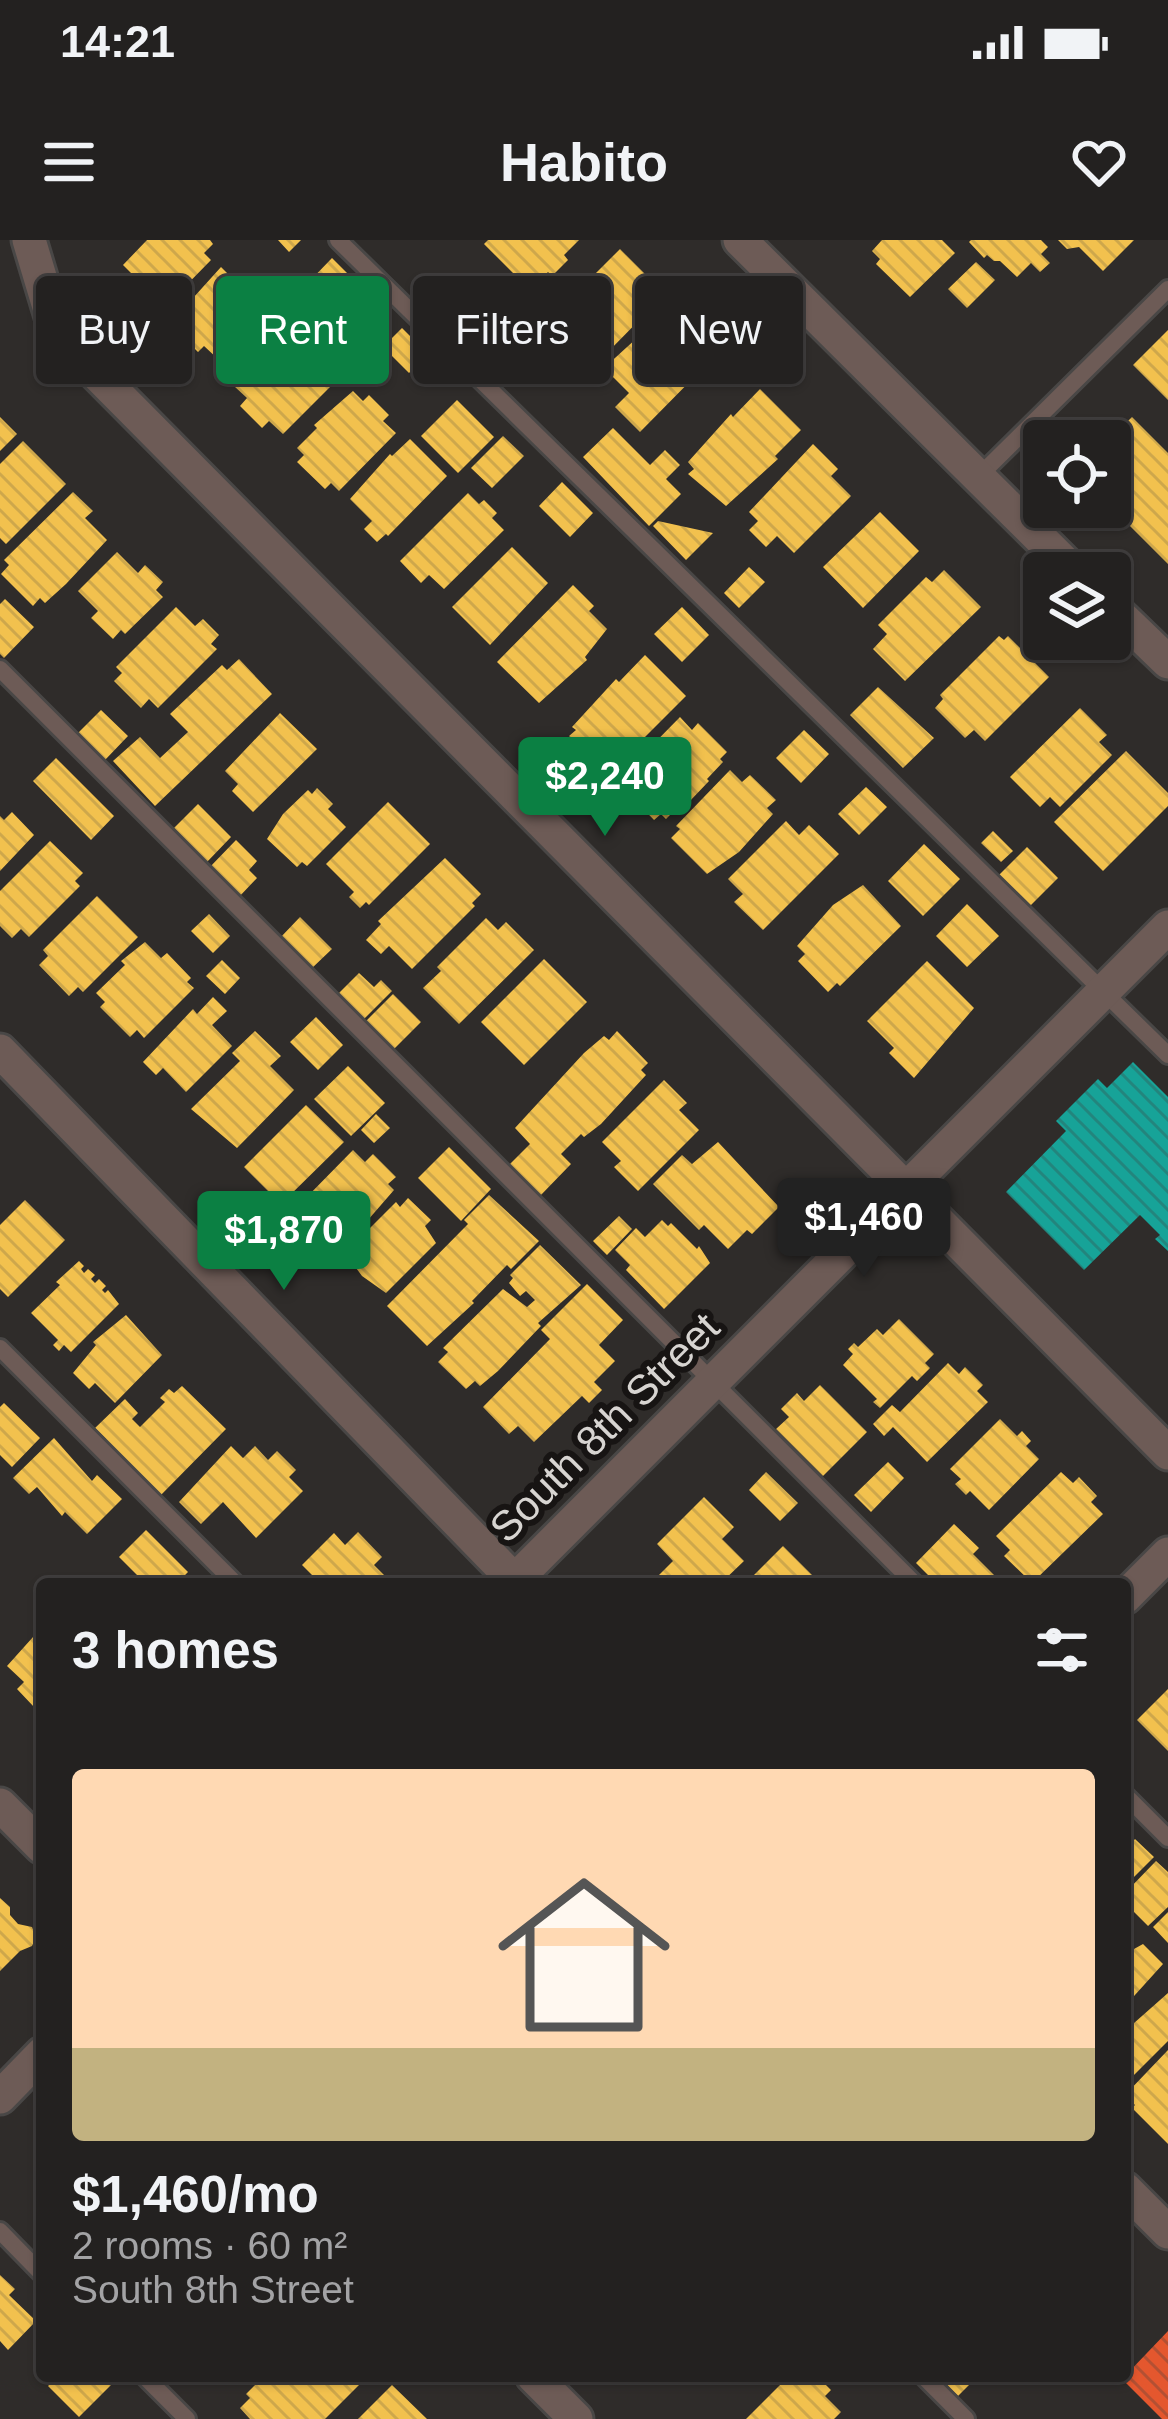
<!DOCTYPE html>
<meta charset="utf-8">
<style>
body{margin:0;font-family:Helvetica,sans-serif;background:#2b2929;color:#f1f3f6;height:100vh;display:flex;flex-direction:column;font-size:45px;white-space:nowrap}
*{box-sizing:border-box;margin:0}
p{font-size:39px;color:#a3a3a5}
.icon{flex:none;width:66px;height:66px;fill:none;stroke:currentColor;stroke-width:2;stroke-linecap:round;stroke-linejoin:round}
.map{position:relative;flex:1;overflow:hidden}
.sheet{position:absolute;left:36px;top:1338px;width:1095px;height:804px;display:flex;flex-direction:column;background:#232120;border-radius:12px;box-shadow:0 3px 9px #0004,0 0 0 3px #403e3e}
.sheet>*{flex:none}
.hud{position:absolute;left:36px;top:36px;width:1098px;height:108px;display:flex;gap:24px}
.tools{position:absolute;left:1023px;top:180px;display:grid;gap:24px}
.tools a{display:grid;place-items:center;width:108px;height:108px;border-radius:12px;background:#232120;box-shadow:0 3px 9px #0004,0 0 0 3px #403e3e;font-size:60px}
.price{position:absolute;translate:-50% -102px;padding:0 27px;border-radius:12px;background:#0b8043;color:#fff;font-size:39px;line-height:78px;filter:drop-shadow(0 3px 6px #0008)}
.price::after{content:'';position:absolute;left:50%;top:72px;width:36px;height:27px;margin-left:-18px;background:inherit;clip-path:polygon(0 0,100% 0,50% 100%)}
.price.on{background:#222;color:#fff}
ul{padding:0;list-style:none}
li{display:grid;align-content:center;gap:24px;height:636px;padding:0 36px}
li span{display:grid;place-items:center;height:372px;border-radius:12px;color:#555}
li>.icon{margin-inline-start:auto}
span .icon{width:216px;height:216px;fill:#fffc;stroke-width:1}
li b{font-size:51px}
h2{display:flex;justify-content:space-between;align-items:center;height:144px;padding:0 36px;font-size:51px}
.chip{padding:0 42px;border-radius:12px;background:#232120;box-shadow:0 3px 9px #0004,0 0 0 3px #403e3e;font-size:42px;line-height:108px}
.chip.on{background:#0b8043;color:#fff}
.status{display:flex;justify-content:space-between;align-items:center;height:84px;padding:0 60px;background:#232120;direction:ltr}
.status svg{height:33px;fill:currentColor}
header{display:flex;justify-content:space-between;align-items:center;height:156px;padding:0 36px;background:#232120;font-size:54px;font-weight:700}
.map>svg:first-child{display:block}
.homes{fill:url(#homes-back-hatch)}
.shops{fill:url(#shops-back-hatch)}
.public{fill:url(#public-back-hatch)}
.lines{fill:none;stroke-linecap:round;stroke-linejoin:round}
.lane-casing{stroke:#494746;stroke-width:22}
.street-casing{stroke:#494746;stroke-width:39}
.lane{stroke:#6d5b56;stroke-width:16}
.street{stroke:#6d5b56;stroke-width:33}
.labels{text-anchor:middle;stroke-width:12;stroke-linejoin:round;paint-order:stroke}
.street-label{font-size:42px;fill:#d7d4d1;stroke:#171413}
</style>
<div class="status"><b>14:21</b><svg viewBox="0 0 49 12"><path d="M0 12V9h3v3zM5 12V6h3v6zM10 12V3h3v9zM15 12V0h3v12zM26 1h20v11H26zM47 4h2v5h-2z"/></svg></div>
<header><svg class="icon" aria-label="menu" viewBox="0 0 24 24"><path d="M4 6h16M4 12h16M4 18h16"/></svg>Habito<svg class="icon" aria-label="heart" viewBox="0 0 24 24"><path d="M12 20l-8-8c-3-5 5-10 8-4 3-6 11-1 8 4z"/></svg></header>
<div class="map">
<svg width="1168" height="2179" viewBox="0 0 1168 2179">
<defs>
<pattern id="homes-back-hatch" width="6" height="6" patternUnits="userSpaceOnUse" patternTransform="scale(3)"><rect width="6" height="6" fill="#f2c14e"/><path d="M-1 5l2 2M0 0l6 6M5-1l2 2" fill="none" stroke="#cea74b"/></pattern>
<pattern id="shops-back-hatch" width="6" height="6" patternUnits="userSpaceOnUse" patternTransform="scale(3)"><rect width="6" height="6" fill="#e4572e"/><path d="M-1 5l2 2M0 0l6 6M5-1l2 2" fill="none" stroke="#b35033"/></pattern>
<pattern id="public-back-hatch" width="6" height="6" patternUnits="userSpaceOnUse" patternTransform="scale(3)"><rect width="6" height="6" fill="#17a398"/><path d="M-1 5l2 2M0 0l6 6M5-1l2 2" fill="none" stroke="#23857d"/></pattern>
</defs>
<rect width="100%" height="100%" fill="#2f2c2a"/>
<!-- homes -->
<path class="homes" d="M147 0H210L213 4 204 13 211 20 164 68 151 55 145 61 132 48 139 41 123 25Z
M278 0H301L289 12Z
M488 0H579L564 15 568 20 552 36 548 32 530 50 484 4Z
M882 0H942L955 13 910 57 876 24 880 19 872 11Z
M971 0H1041L1048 7 1041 14 1050 23 1040 32 1031 23 1017 37 1000 21H994L987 15 984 18 969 2Z
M1058 0H1134L1103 31 1079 7 1067 9Z
M620 9 665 54 602 118 597 114 587 123 550 86 559 76 556 73Z
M332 18 361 47 334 73 306 45Z
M976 22 995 40 967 68 948 49Z
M221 27 241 47 234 54 259 78 219 120 204 106 198 112 184 98 189 93 175 78 179 75 174 70 190 55 193 58Z
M486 59 509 82 482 109 459 86Z
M672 66 700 93 694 99 713 118 640 192 615 167 629 153 604 128Z
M296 79 315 98 320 92 334 106 330 111 348 129 283 194 269 181 262 188 240 166 247 158 234 146Z
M402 88 428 114 409 133 383 107Z
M1168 90V160L1133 125Z
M760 149 801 190 775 216 778 219 726 266 688 234 694 229 688 222 731 174 733 177Z
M353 151 363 161 369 155 389 175 383 181 396 193 339 251 331 243 325 249 297 222 304 215 297 208 317 188 314 185Z
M457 160 494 197 458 233 421 196Z
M0 177 17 194 0 211Z
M1132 177 1168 213V324L1110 266V199Z
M613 188 650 225 665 210 680 225 666 239 681 254 649 286 583 217Z
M503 196 524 216 492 248 471 228Z
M410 199 447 236 388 296 386 294 377 302 364 289 372 281 350 259 390 214 392 216Z
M23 201 66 244 6 304 0 298V224Z
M813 204 838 229 831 236 851 256 794 313 777 296 766 307 749 290 758 281 749 272Z
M562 242 593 273 570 297 539 266Z
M73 252 93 271 85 278 107 300 66 344 45 363 40 358 33 366 1 334 9 325 4 320Z
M468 253 479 264 484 260 497 273 492 278 504 290 444 349 429 335 421 343 400 321Z
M880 272 919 311 863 368 823 327Z
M658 281 713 293 686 320 653 286Z
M512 307 548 343 490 405 452 367Z
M117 312 138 333 145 325 163 342 156 350 163 357 125 394 121 390 113 399 91 378 98 371 78 351Z
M749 327 765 342 739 368 724 353Z
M944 330 981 367 905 441 873 409 887 394 878 385 926 337 932 342Z
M573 345 594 366 589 371 607 389 585 417 587 420 539 463 497 422Z
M5 359 34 387 4 418 0 414V364Z
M176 367 195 386 203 379 219 395 211 404 217 409 158 468 149 459 141 468 114 441 122 433 116 427Z
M682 367 709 395 682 422 654 394Z
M999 396 1004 400 1008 396 1049 437 985 501 974 490 965 498 935 468 943 459 940 455Z
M645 415 686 456 644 498 648 502 629 521 625 516 613 529 601 517 595 523 569 496 576 490 572 487 616 439 619 442Z
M239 419 272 454 155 566 113 521 140 497 160 518 188 492 170 474 222 425 227 430Z
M878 447 934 498 903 528 850 475Z
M1080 468 1107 495 1099 502 1112 515 1060 567 1050 557 1040 567 1010 537Z
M101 470 128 496 105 520 78 493Z
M280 473 317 509 253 572 232 551 238 544 225 531Z
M680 477 692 490 698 483 727 512 720 519 723 522 707 539 709 541 689 562 686 559 666 579 661 574 654 580 621 546 627 539 623 535Z
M804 490 829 514 801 543 776 518Z
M1126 511 1168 553V566L1103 631 1054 582Z
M56 518 114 576 91 600 33 541Z
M730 530 742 542 750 535 776 560 767 568 773 574 739 612 707 634 671 598 680 589 676 586Z
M866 547 887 567 859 595 838 574Z
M317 548 333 564 328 569 346 587 307 626 302 622 297 627 267 599 283 574 308 550 312 554Z
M388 562 430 604 369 665 366 662 360 668 349 657 354 652 326 624Z
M198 564 231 597 207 622 174 588Z
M12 572 34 595 0 631V576L4 580Z
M786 581 799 595 809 585 839 614 763 690 734 662 743 654 728 639Z
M993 591 1013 611 1001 622 981 603Z
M236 600 257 621 249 630 257 638 238 658 208 629Z
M50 601 83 633 75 641 80 646 29 697 21 689 12 698 0 686V651Z
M924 604 960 639 923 676 888 641Z
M1027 607 1058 638 1030 666 999 635Z
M445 618 481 654 472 663 475 666 412 729 389 706 381 714 366 700 381 684 378 681Z
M863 645 901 686 840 746 837 743 828 752 798 721 805 714 797 706 833 665Z
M97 656 138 697 83 752 78 747 69 756 39 725 48 716 43 710Z
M967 664 999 696 967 727 936 696Z
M209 674 230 696 213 713 191 691Z
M300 677 332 709 311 729 280 698Z
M486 678 498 690 506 682 534 710 459 784 423 748 441 731 437 727Z
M145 702 161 718 167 713 191 738 187 742 194 748 144 798 137 790 130 797 100 767 105 762 96 753 125 725 121 721Z
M544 719 587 762 524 825 481 782Z
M222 720 240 738 225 754 206 736Z
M927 721 974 768 914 838 889 813 894 808 867 781Z
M359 733 374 747 381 740 392 751 363 780 337 755Z
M393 754 421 782 394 809 366 781Z
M213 757 227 771 212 785 232 806 186 852 163 828 156 835 143 822 193 769 197 774Z
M316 777 343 805 318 830 290 802Z
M255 791 281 816 270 826 294 850 237 908 191 869 240 821 232 813Z
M617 791 648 823 641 830 646 835 601 884 584 897 581 894 561 914 571 924 539 957 508 926 530 904 515 888 584 813 604 796 609 800Z
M348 826 385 863 351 896 314 859Z
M664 840 687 863 679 870 699 890 638 951 614 927 621 921 602 902Z
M306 865 344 902 281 964 244 927Z
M376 874 390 888 374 903 361 890Z
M718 902 779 967 752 994 747 990 728 1009 704 985 699 990 653 944 682 915 692 924Z
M449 907 491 949 461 981 418 938Z
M353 910 365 922 373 914 396 937 388 944 394 950 361 988 340 1006 335 1001 328 1009 295 976 303 967 300 964Z
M489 955 539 1001 511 1029 507 1025 472 1061 474 1063 427 1106 387 1066 468 984 464 980Z
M408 958 431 980 425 986 436 1003 386 1053 362 1036 345 1013 396 962 400 967Z
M25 960 65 1000 8 1057 0 1049V985Z
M619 976 632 989 607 1015 593 1001Z
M662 980 668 986 671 983 697 1009 699 1006 710 1023 664 1069 626 1030 630 1025 615 1010 636 988 645 997Z
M540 1005 581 1045 538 1083 541 1086 498 1131 480 1146 475 1141 466 1149 438 1122 448 1112 443 1108 503 1049 527 1067 535 1060 526 1051 520 1056 509 1043 513 1038 510 1035Z
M79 1021 84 1026 81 1029 84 1033 88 1029 95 1035 91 1039 95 1043 99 1039 106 1046 102 1050 105 1053 108 1050 119 1064 71 1112 64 1105 59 1111 53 1105 58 1100 31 1073 60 1045 56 1042Z
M587 1044 623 1080 599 1105 615 1121 594 1142 602 1150 589 1163 582 1156 534 1202 518 1186 509 1194 483 1167 550 1099 541 1090Z
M126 1075 162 1115 115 1163 95 1143 89 1149 73 1133 96 1105 93 1102Z
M899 1079 934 1114 925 1123 930 1128 917 1141 912 1136 880 1168 873 1162 877 1159 843 1125 853 1114 848 1109 854 1103 858 1107 877 1089 883 1095Z
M948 1123 959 1134 965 1127 983 1145 977 1151 988 1162 927 1222 893 1187 884 1196 873 1184 892 1165 900 1172Z
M820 1145 867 1192 823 1236 776 1189 789 1177 781 1169 797 1153 804 1161Z
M182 1146 226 1189 158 1258 103 1202 106 1199 95 1188 125 1159 138 1173 132 1179 140 1187 165 1162 160 1158 169 1149 174 1153Z
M4 1163 40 1198 12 1227 0 1215V1167Z
M1000 1179 1017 1196 1022 1191 1031 1201 1026 1206 1039 1219 989 1270 970 1251 966 1255 955 1244 961 1239 950 1229Z
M54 1198 92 1241 97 1235 122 1259 87 1294 65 1272 62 1276 37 1247 29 1254 13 1238Z
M231 1206 243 1218 255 1206 268 1220 277 1211 296 1230 289 1237 303 1251 256 1298 223 1262 201 1284 179 1262Z
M888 1222 904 1238 871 1272 854 1255Z
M766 1232 798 1263 780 1281 749 1250Z
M1061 1232 1073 1243 1079 1237 1097 1256 1091 1262 1103 1274 1032 1343 1004 1316 1010 1310 996 1296Z
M704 1257 734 1287 722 1299 744 1321 720 1344H650L673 1321 657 1304Z
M954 1284 979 1308 973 1314 1003 1344H929L933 1340 916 1323Z
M146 1290 188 1332 176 1344H146L119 1317Z
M358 1292 382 1317 374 1325 385 1336 378 1344H321L302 1325 334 1293 345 1305Z
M783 1306 821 1344H745Z
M42 1387V1459L34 1467 17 1449 24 1442 7 1426Z
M1168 1449V1511L1137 1480Z
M1135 1599 1154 1617 1125 1646V1610Z
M1156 1621 1168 1632V1667L1148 1686 1125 1663V1653Z
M0 1658 10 1667V1675L18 1684 32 1687 36 1697 32 1706 20 1711 0 1731Z
M1168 1672V1703L1153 1687Z
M1143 1704 1163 1724 1125 1766V1714Z
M1168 1753V1801L1125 1844V1791Z
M1168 1810V1904L1132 1868 1135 1865 1125 1855Z
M0 2035 15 2049 9 2055 36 2081 8 2110 0 2101Z
M58 2136H110L115 2141 79 2177 48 2146Z
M264 2136H368L325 2179H250L240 2168 250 2158 246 2154Z
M789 2136H817L831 2150 825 2156 841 2172 834 2179H746Z
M938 2136H978L958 2156Z
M392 2145 427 2179H358Z"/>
<!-- shops -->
<path class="shops" d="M1168 2091V2179H1162L1119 2136H1125Z"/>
<!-- public -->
<path class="public" d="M1133 822 1168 857V1011L1155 999 1160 995 1140 975 1084 1030 1006 952 1066 891 1056 881 1098 839 1107 848Z"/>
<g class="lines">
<!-- lane casing -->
<g class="lane-casing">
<path id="lane" d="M338 0 1168 815
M977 238 1168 49
M0 429 915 1344
M0 1108 236 1344
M1125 1555 1168 1598
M0 1991 42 2034
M144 2136 187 2179
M923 2136 966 2179"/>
</g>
<!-- street casing -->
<g class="street-casing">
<path id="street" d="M29 0 52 77 75 112 1168 1213
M740 0 1075 333
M1110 366 1168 422
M0 811 518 1344
M511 1344 1168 687
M1125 1357 1168 1314
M0 1565 42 1607
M0 1857 42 1814
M1125 1949 1168 1992
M533 2136 576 2179"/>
</g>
<!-- lane -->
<use href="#lane" class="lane"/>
<!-- street -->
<use href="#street" class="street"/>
</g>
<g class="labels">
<!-- street labels -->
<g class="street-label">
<text transform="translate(604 1187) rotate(-45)" y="15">South 8th Street</text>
</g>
</g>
</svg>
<div class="tools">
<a><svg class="icon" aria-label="locate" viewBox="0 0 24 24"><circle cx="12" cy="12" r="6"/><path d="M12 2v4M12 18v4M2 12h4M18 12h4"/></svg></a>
<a><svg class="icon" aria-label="layers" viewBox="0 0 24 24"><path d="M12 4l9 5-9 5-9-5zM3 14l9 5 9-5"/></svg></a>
</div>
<b class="price" style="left:605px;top:599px">$2,240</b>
<b class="price on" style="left:864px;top:1040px">$1,460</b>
<b class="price" style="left:284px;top:1053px">$1,870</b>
<div class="hud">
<a class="chip">Buy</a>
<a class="chip on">Rent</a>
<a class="chip">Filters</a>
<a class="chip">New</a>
</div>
<section class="sheet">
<h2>3 homes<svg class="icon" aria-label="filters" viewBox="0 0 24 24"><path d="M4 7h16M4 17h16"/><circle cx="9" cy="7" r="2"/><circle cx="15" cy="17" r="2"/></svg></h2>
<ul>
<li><span style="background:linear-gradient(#ffd9b3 75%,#c2b280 0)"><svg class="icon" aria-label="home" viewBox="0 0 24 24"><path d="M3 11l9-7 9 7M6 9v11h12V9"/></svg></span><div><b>$1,460/mo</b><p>2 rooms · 60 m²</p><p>South 8th Street</p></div></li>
</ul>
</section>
</div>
